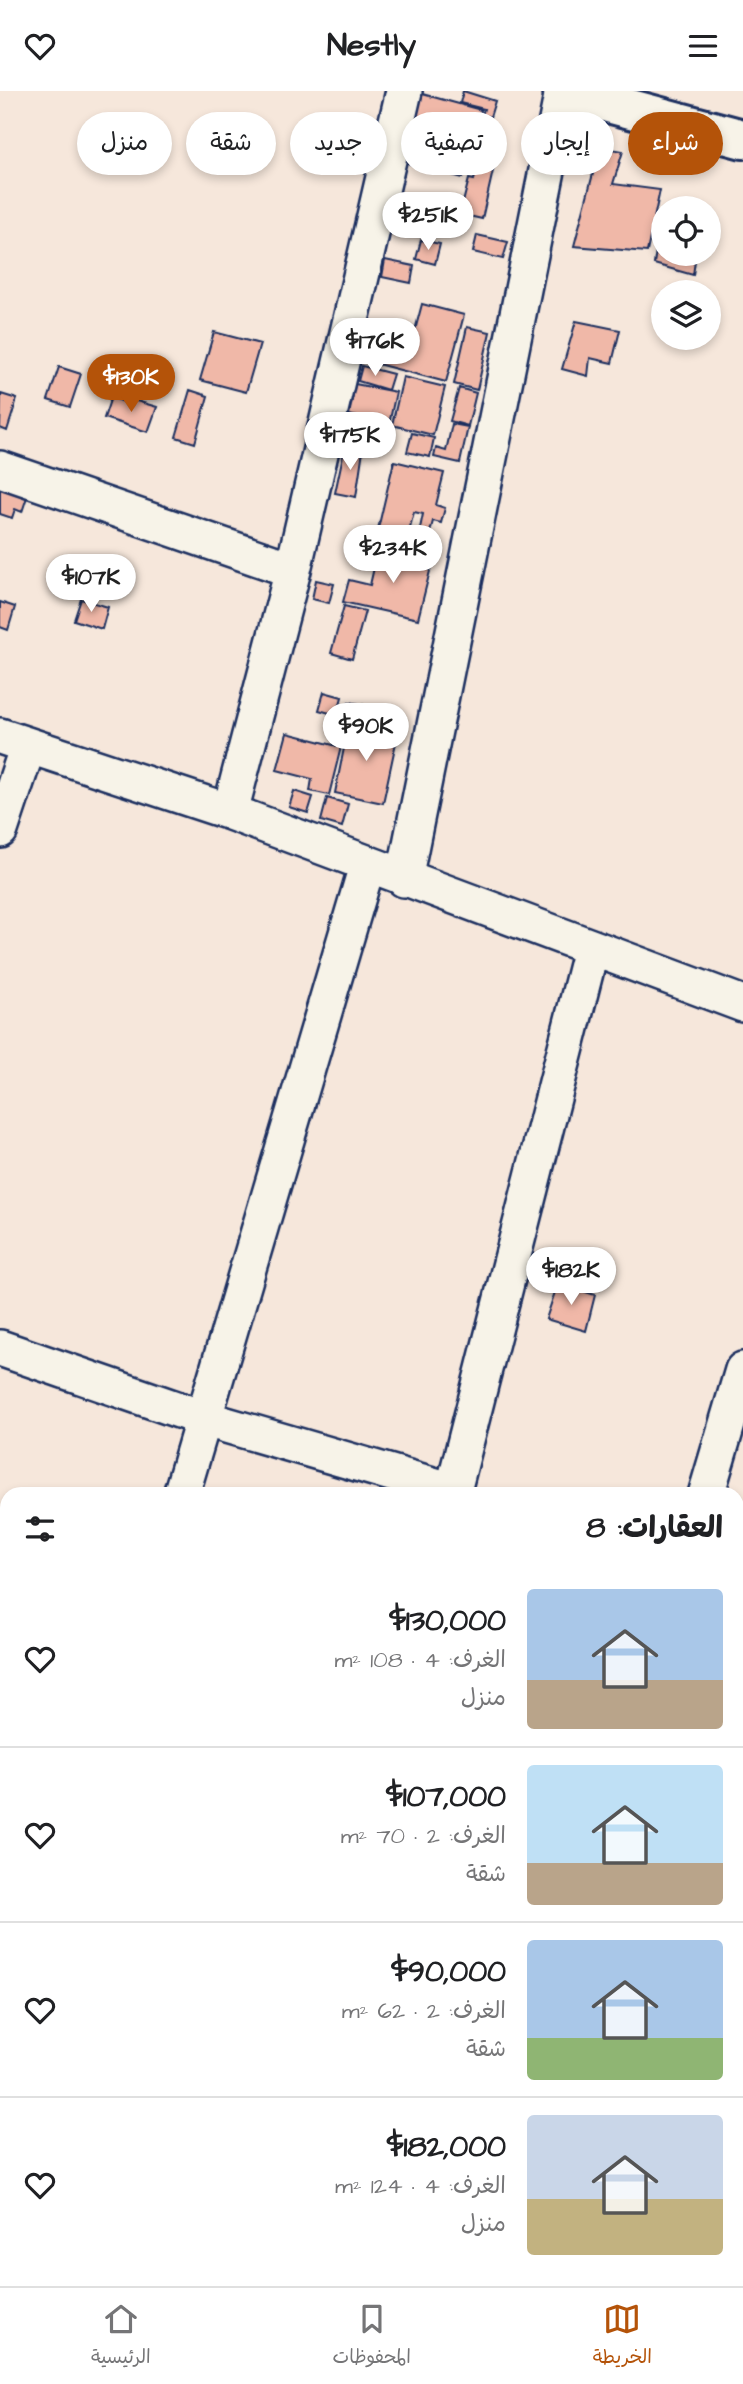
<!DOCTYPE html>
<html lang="ar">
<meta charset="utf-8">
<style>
body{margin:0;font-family:"Architects Daughter","Playpen Sans Arabic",sans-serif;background:#f6f6f6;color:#202124;direction:rtl;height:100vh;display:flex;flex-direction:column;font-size:26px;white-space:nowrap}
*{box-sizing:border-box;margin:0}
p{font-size:23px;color:#757577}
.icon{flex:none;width:38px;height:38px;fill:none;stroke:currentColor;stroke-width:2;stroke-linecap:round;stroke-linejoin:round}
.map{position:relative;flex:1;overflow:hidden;direction:ltr}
.drawer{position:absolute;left:0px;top:1396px;width:744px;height:800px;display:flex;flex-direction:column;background:#fff;border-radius:21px 21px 0 0;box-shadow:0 4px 10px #0003;direction:rtl}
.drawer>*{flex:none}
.banner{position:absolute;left:21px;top:21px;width:702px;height:63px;direction:rtl;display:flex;gap:14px}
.tools{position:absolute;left:651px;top:105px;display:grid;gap:14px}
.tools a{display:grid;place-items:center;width:70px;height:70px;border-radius:50%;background:#fff;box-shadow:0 4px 10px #0003;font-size:35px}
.price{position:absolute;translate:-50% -60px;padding:0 16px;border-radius:24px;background:#fff;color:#222;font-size:23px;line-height:46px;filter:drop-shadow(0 2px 4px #0008)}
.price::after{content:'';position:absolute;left:50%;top:42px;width:21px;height:16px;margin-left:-10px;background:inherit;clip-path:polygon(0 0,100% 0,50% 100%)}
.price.selected{background:#b45309;color:#fff}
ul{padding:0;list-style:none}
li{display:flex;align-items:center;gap:21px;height:175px;padding:0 21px}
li+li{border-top:2px solid #e0e0e0}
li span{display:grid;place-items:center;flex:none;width:196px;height:140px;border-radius:7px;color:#555}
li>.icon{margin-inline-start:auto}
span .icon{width:84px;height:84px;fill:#fffc;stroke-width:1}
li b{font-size:30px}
h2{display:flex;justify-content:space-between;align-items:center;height:84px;padding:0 21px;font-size:30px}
.chip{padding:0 24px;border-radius:32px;background:#fff;box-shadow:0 4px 10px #0003;font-size:24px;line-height:63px}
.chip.selected{background:#b45309;color:#fff}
header{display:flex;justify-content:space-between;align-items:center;height:91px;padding:0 21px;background:#fff;font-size:32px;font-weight:700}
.menu{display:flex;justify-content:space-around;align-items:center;height:98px;border-top:2px solid #e0e0e0;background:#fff;font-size:19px;color:#757577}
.menu a{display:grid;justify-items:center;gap:4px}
.menu .selected{color:#b45309}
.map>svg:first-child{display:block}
.building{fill:#f0b8a8;stroke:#1b2f5e;stroke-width:2}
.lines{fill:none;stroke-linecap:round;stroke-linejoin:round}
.street-casing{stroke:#1b2f5e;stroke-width:40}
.secondary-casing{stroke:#1b2f5e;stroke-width:44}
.street{stroke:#f7f3e8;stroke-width:35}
.secondary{stroke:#f7f3e8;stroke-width:38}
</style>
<header><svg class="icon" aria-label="menu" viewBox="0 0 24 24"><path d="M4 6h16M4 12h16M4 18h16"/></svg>Nestly<svg class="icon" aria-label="heart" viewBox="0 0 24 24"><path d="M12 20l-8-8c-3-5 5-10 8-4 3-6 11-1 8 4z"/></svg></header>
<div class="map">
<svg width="743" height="2195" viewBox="0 0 743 2195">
<rect width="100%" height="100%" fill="#f6e7db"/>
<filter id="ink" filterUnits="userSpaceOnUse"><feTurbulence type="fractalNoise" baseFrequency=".0143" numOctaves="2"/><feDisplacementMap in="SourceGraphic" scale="14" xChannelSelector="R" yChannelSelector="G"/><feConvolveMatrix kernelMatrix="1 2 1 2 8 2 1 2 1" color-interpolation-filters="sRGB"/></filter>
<g filter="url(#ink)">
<!-- building -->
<path class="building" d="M463 0 495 10 490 26 482 24 484 18 460 12Z
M415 1 481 19 463 87 404 71 409 49 427 54 432 36 408 29Z
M600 56 623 60 613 93 660 99 647 161 574 155Z
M480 67 495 71 482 128 460 123 469 88 474 89Z
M662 118 663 163H696L693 184 654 173Z
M477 144 508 151 503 168 473 161Z
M421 149 440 153 435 173 416 168Z
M385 169 414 175 411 192 382 186Z
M422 213 464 224 446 291 366 270 371 252 409 262Z
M576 230 620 239 612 272 590 267 588 285 562 278Z
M467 236 490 241 477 299 454 293Z
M214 241 260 253 246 301 200 289Z
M362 275 393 283 388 299 358 290Z
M59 276 81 283 70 316 48 309Z
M403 286 445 296 433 344 392 334Z
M355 293 396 301 389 333 349 324Z
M459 297 476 302 468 335 450 330Z
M190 299 208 305 195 352 176 346Z
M1 303 17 308 7 340 0 337Z
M111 306 132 314 133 309 157 316 148 341 104 327Z
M452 333 468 336 460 372 434 366 436 357 446 360Z
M412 342 434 347 430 366 407 361Z
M345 355 363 359 356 406 335 402Z
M394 370 444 382 436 414 445 417 441 432 433 430 428 449 418 447 423 423 414 421 408 444 378 438Z
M0 397 27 406 22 421 15 418 12 427 0 423Z
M379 455 411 462 409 466 432 472 418 528 343 511 349 489 370 494Z
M316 489 334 493 329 512 312 508Z
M81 508 108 516 102 538 74 529Z
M0 511 15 516 8 539 0 536Z
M344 515 365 520 352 568 331 562Z
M324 601 342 606 337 624 319 619Z
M349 611 375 616 371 634 345 629Z
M349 632 398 642 383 712 335 702Z
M287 642 341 656 329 704 310 700 312 688 277 679Z
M294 700 313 706 308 722 289 716Z
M327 707 348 713 342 736 321 730Z
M558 1192 595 1204 586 1240 546 1228Z
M646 2189H730L728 2195H645Z"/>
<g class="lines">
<!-- street casing -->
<g class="street-casing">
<path id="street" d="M0 378 293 479
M0 645 230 721 743 913
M230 721 293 479 404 0
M0 739 28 655
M404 788 563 0
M0 1257 202 1327 453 1400
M181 1404 367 775
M452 1404 591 858
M706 1404 743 1279
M737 1660 743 1661
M0 1743 7 1746
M737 1942 743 1945
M0 2035 7 2012
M155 2195 156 2189
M496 2195 498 2189"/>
</g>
<!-- secondary casing -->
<g class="secondary-casing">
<path id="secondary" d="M563 0 743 48"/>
</g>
<!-- street -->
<use href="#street" class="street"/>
<!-- secondary -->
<use href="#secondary" class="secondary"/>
</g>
</g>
</svg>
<div class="tools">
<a><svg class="icon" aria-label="locate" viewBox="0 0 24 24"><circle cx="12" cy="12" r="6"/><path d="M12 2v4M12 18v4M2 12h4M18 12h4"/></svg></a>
<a><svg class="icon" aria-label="layers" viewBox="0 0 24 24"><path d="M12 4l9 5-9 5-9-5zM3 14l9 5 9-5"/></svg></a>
</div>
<b class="price" style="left:428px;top:161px">$251K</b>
<b class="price" style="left:375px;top:287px">$176K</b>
<b class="price selected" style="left:131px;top:323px">$130K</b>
<b class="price" style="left:350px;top:381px">$175K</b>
<b class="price" style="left:393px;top:494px">$234K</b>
<b class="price" style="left:91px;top:523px">$107K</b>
<b class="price" style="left:366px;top:672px">$90K</b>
<b class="price" style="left:571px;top:1216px">$182K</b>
<div class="banner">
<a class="chip selected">شراء</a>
<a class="chip">إيجار</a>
<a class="chip">تصفية</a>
<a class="chip">جديد</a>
<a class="chip">شقة</a>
<a class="chip">منزل</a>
</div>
<section class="drawer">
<h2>العقارات: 8<svg class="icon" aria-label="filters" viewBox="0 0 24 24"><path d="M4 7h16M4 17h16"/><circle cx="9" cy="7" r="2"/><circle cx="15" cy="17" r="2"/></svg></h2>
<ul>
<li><span style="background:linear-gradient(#a9c7e8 65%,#b9a48a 0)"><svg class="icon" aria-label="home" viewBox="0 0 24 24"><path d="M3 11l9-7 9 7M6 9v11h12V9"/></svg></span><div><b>$130,000</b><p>الغرف: 4 · 108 m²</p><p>منزل</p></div><svg class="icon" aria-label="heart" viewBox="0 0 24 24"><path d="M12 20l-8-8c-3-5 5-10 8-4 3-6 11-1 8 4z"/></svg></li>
<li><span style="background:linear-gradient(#bfe0f5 70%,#b9a48a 0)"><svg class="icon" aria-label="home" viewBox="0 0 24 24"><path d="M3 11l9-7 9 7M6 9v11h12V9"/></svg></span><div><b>$107,000</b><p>الغرف: 2 · 70 m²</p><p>شقة</p></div><svg class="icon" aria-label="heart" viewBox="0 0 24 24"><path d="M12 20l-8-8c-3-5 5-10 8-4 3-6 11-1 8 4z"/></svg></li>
<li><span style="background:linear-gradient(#a9c7e8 70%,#8fb573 0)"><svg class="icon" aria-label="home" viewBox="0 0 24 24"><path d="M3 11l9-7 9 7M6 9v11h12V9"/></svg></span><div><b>$90,000</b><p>الغرف: 2 · 62 m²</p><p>شقة</p></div><svg class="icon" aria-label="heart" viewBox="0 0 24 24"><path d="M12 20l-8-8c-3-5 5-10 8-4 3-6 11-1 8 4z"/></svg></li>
<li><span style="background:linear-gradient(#c9d6e8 60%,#c2b280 0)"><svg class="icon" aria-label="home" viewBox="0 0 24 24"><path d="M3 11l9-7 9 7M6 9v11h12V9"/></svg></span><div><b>$182,000</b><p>الغرف: 4 · 124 m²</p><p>منزل</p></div><svg class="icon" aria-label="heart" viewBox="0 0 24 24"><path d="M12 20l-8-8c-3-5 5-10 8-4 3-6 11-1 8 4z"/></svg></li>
</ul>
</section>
</div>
<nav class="menu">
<a class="selected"><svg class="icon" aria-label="map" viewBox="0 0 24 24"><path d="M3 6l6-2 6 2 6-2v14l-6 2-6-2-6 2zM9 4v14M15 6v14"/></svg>الخريطة</a>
<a><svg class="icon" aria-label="saved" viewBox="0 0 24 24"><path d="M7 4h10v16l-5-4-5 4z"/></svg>المحفوظات</a>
<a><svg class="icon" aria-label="home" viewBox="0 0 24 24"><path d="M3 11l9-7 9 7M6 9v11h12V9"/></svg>الرئيسية</a>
</nav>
